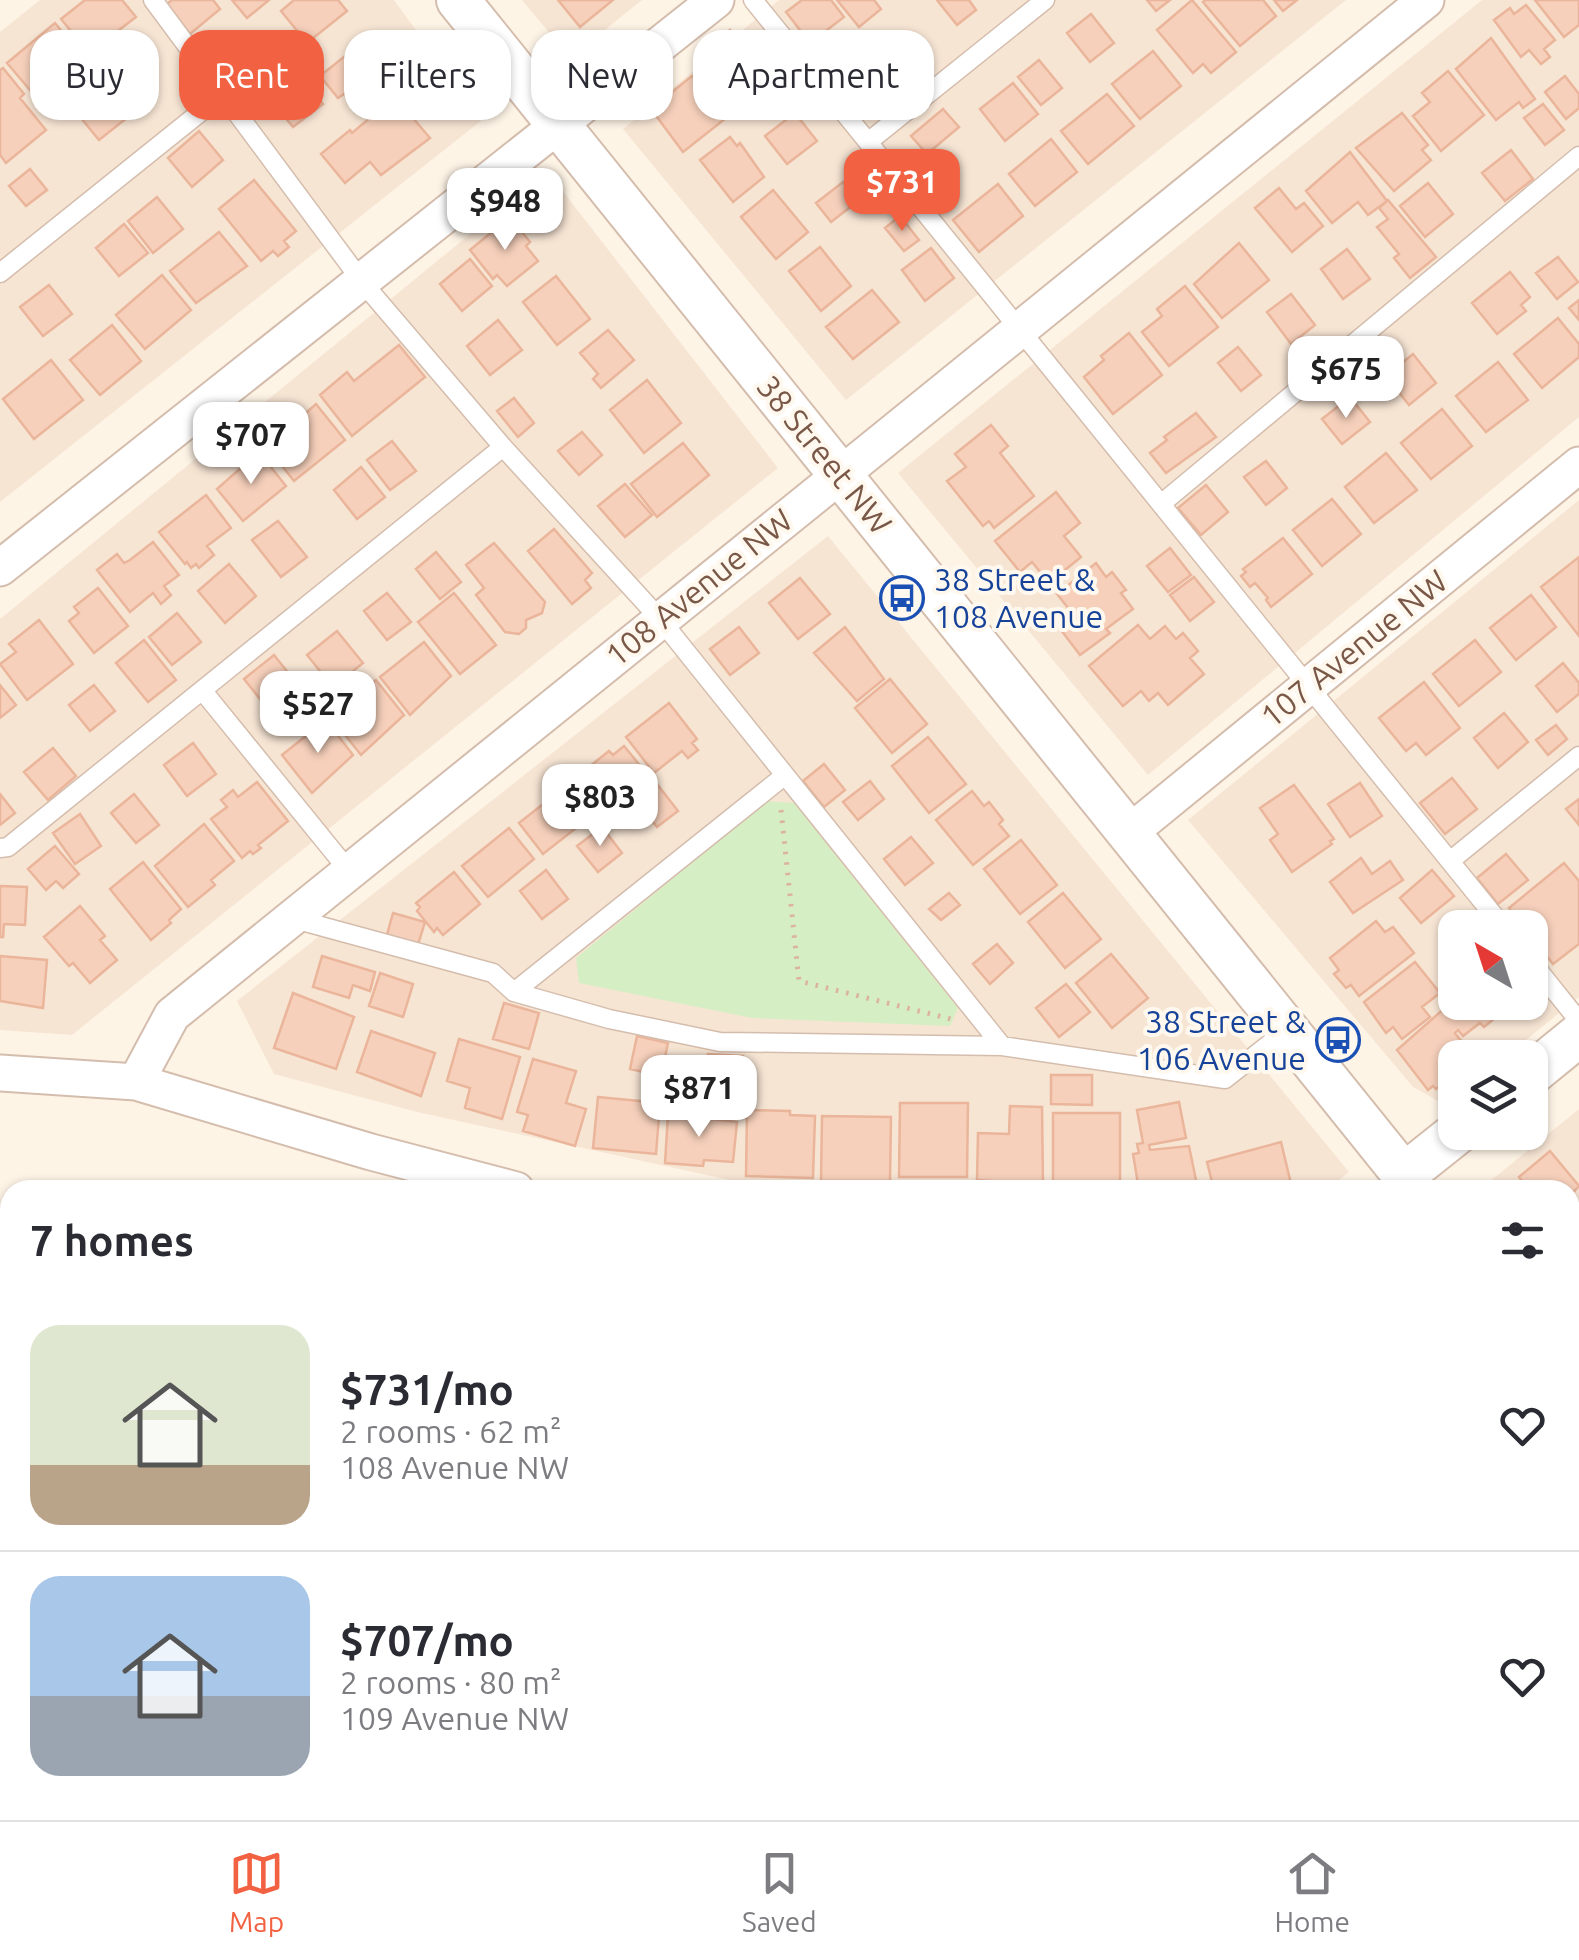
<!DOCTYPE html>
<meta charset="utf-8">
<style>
body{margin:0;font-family:Ubuntu,sans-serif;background:#f7f7f7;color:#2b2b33;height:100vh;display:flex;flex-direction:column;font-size:38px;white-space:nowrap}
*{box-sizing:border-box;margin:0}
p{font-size:32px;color:#7c7c81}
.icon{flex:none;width:55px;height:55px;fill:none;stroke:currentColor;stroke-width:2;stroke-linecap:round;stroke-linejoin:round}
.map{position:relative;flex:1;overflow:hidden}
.sheet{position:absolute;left:0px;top:1180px;width:1580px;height:640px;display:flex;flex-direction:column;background:#fff;border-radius:30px 30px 0 0;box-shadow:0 2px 8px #0004}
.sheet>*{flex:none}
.banner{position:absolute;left:30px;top:30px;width:1000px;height:90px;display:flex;gap:20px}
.needle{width:65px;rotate:321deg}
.controls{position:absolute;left:1438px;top:910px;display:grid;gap:20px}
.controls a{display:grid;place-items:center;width:110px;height:110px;border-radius:20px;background:#fff;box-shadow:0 2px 8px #0004;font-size:50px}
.price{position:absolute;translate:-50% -85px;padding:0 22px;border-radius:20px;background:#fff;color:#222;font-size:32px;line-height:65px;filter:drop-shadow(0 2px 5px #0008)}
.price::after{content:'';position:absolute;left:50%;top:60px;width:30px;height:22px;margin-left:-15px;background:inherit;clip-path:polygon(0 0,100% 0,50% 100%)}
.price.selected{background:#f26141;color:#fff}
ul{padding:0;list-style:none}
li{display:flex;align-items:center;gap:30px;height:250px;padding:0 30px}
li+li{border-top:2px solid #e1e1e2}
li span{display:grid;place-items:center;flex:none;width:280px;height:200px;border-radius:30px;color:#555}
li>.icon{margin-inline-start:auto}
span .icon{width:120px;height:120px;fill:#fffc;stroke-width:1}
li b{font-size:42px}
h2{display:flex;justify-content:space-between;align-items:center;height:120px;padding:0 30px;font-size:42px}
.tag{padding:0 35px;border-radius:30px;background:#fff;box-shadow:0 2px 8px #0004;font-size:35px;line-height:90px}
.tag.selected{background:#f26141;color:#fff}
.tabs{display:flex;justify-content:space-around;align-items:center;height:140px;border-top:2px solid #e1e1e2;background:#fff;font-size:28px;color:#7c7c81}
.tabs a{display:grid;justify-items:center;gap:5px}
.tabs .selected{color:#f26141}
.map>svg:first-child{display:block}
.residential{fill:#f7e5d4;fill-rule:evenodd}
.green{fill:#d6eec3}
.water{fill:#b8e5ea;stroke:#9dd6dd;stroke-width:2.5}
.building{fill:#f6d0bb;stroke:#eab59a;stroke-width:2.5}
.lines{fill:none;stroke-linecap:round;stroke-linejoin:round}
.service-casing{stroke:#d4bdad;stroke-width:21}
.minor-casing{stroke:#d4bdad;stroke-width:39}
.tertiary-casing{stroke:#d4bdad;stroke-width:46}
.path{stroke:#dcb39d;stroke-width:5;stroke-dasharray:2.5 8;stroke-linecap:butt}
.service{stroke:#fff;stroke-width:18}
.minor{stroke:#fff;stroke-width:35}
.tertiary{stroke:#fff;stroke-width:42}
.labels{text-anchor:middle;stroke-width:8;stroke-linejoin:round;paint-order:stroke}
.street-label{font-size:32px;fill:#7a5848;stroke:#fff8ee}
.transit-label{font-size:32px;fill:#164399;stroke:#fff8ee;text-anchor:start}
</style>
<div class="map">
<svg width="1579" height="1820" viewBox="0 0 1579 1820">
<rect width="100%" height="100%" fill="#fef4e6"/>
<!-- residential -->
<path class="residential" d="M40 0H394L482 120 0 502V32Z
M522 0H642L570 58Z
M779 0H1346L846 400 623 129Z
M1482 0H1579V417L1148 775 898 473Z
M547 171 778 468 72 1035 0 1030V619Z
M1579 500V997L1505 1057 1455 1058V1099L1447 1106 1413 1087 1188 820ZM1455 928H1530V1002H1455Z
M828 536 1349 1172 1326 1190H876L739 1182 417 1112 274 1074 237 1001Z
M1579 1109V1322L1570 1310V1190H1479Z"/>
<!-- green -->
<path class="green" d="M767 801 794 803 958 1008 950 1026 752 1018 579 983 576 958Z"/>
<!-- water -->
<path class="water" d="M0 1512H10V1810H1570V1788L1579 1790V1820H0Z"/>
<!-- building -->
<path class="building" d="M85 0H122L136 17 89 53 61 19Z
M172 0H213L220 9 190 34 167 4Z
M232 0H269L247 18Z
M294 0H338L347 11 307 43 281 11Z
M558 0H613L580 27Z
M802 0H831L844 17 810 43 786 12Z
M837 0H874L881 9 859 27Z
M937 0H969L976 10 957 25Z
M1147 0H1170L1156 11Z
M1192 0 1236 52 1211 73 1203 64 1193 73 1157 30Z
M1206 0H1263L1276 16 1240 46 1203 2Z
M1274 0H1297L1283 11Z
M1535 0H1579V25L1564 37Z
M1526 5 1555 40 1544 49 1550 57 1541 64 1529 50 1521 57 1494 20 1510 8 1514 14Z
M1091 14 1114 43 1090 62 1067 33Z
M55 23 78 51 60 65 66 71 35 96 7 63Z
M730 30 754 58 720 86 697 57Z
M242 34 265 62 235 87 212 58Z
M369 37 397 73 354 107 344 94 338 98 320 76Z
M1491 38 1535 99 1523 108 1519 102 1496 120 1456 69Z
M769 49 784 68 772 78 756 59Z
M1153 51 1181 86 1140 119 1112 84Z
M1039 60 1062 88 1041 105 1018 77Z
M130 66 154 96 135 111 111 82Z
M3 68 24 94 20 98 46 130 6 163 0 155V70Z
M1448 71 1484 115 1441 151 1413 116 1430 102 1422 93Z
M300 75 323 104 293 127 270 99Z
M692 76 726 118 683 152 651 109Z
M1565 76 1579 94V108L1566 119 1545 92Z
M96 77 128 117 99 140 67 101Z
M1013 83 1038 114 1005 141 980 109Z
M1107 94 1134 126 1088 164 1061 131Z
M395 97 430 138 381 175 370 162 345 183 321 154 350 130 352 133Z
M1543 104 1564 130 1545 145 1524 118Z
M943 109 959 127 927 154 911 136Z
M795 113 817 141 787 164 765 136Z
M1402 113 1428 145 1422 150 1431 160 1394 191 1356 148Z
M199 131 223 160 192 187 168 158Z
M730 137 737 146 740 143 764 177 733 202 700 160Z
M1051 139 1077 172 1035 206 1009 174Z
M1511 150 1533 179 1505 201 1482 173Z
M1350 152 1387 201 1368 215 1358 202 1332 223 1306 191Z
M30 169 47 190 26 206 9 186Z
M254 180 296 231 284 241 289 247 278 256 273 251 261 261 219 209Z
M843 182 858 201 831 222 816 203Z
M1428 183 1453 214 1425 237 1400 206Z
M998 184 1023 216 979 252 953 220Z
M1279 188 1296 209 1304 203 1323 226 1292 252 1255 208Z
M773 190 808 232 776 259 741 217Z
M157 197 183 229 153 253 128 221Z
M1388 200 1436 257 1410 278 1394 258 1399 254 1377 227 1388 219 1379 208Z
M900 216 919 240 904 251 885 228Z
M510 217 530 242 526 246 538 261 507 286 497 275 493 279 470 250Z
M124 224 148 253 119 276 96 248Z
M219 232 247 266 196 303 170 271Z
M1239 243 1269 280 1222 318 1194 284Z
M820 247 851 286 821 311 789 271Z
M931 248 954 278 925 301 902 270Z
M1347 249 1370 279 1343 299 1321 269Z
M1558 257 1578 282 1557 299 1536 273Z
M470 259 492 286 462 311 440 284Z
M1510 272 1530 297 1521 305 1526 311 1497 334 1472 303Z
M162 275 191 310 145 349 116 315Z
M556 276 590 319 557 345 523 302Z
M49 285 72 314 43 336 20 307Z
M1185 286 1218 327 1169 366 1142 332 1162 316 1157 309Z
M872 290 899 322 853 359 826 327Z
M1291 294 1315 325 1291 344 1267 312Z
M1579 300V320L1569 308Z
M1558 318 1579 344V357L1542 388 1514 354Z
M498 320 522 350 490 375 467 346Z
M112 325 141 361 100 395 70 360Z
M608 330 634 360 601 388 593 379 598 374 580 353Z
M1129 333 1162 375 1113 414 1084 377 1104 360 1101 356Z
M399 345 425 377 352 436 320 395 347 372 354 381Z
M1238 347 1261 375 1241 391 1218 363Z
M1413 354 1436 383 1409 405 1386 376Z
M51 360 83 400 34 439 3 399Z
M1498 362 1528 400 1486 432 1456 396Z
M647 380 681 423 644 453 610 410Z
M1350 397 1370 422 1342 444 1322 419Z
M514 398 534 423 518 437 497 411Z
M316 404 345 440 294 481 267 447Z
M1442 409 1472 446 1431 479 1401 443Z
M1196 413 1216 437 1166 473 1150 453 1167 440 1164 437Z
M991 425 1008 446 1000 453 1034 496 994 528 989 521 983 526 947 481 966 467 955 454Z
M582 432 602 455 579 475 558 451Z
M392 441 416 471 390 490 367 460Z
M683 443 709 475 657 517 631 484Z
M259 452 286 486 243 521 217 489Z
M1386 453 1417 490 1374 523 1345 487Z
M1266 461 1287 488 1266 505 1244 477Z
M361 467 385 497 357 519 334 490Z
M625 484 652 515 625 537 598 506Z
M1206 485 1228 512 1201 535 1178 508Z
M1056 492 1080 523 1064 536 1081 557 1049 583 1032 562 1020 572 995 541Z
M206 495 231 528 207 546 214 555 199 568 196 564 191 568 187 562 185 564 159 532Z
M1332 499 1361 534 1322 566 1293 530Z
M278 521 307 557 281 577 252 540Z
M554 529 592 573 585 580 591 588 572 604 528 551Z
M1283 538 1312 574 1271 607 1266 600 1268 598 1255 583 1250 587 1241 576 1246 572 1243 569Z
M153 542 179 575 164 586 171 595 161 604 153 593 130 612 97 570 117 554 124 563 130 560Z
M494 543 545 602 542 613 526 620V628L519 634 505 632 476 595 484 588 466 565Z
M1170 548 1191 575 1168 592 1147 566Z
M436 552 461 582 440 599 416 569Z
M1579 557V636L1541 587Z
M1096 563 1106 577 1112 572 1126 590 1121 593 1133 609 1106 629 1110 633 1080 655 1061 630 1076 618 1057 594Z
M229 564 256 596 225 623 198 591Z
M1194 577 1214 602 1190 621 1170 595Z
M800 578 830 614 798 639 769 603Z
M98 588 128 626 94 653 69 621 79 613 74 607Z
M387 593 411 622 387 640 364 611Z
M454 593 496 645 460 674 418 622Z
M1531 595 1556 627 1516 660 1490 628Z
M177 613 201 642 172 665 149 637Z
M39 620 73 664 27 700 0 664 16 652 9 644Z
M1138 625 1150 639 1165 626 1176 639 1183 633 1198 651 1190 658 1204 674 1168 705 1158 693 1149 701 1141 691 1123 706 1089 666Z
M739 627 759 653 730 675 710 649Z
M845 627 884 679 857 701 814 653Z
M337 631 363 663 333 687 307 655Z
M144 640 176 680 148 702 116 663Z
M1475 640 1501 672 1459 706 1433 674Z
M424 642 451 676 410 715 380 677Z
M274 655 298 685 268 709 244 679Z
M1563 663 1579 683V694L1557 712 1536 686Z
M890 679 927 724 892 753 855 708Z
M376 680 404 715 361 755 330 716Z
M1424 682 1460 728 1426 755 1416 743 1406 751 1379 718Z
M0 685 16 705 0 718Z
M94 685 115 711 90 731 69 705Z
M669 703 697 739 692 743 698 750 688 758 682 751 654 773 626 737Z
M1504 713 1528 742 1498 768 1474 738Z
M326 720 353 755 312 793 282 755Z
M1556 725 1567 739 1548 755 1536 740Z
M928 737 966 784 929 813 892 766Z
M193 743 216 774 187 796 164 765Z
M624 746 642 768 631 777 635 782 600 811 574 779 609 751 613 755Z
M53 748 76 776 48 800 24 772Z
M824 764 845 790 824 807 803 781Z
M1452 778 1477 809 1445 834 1420 803Z
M870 781 884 799 858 820 843 802Z
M257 782 288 821 258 845 261 848 253 854 250 851 242 858 211 819 227 807 221 800 233 790 238 797Z
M1360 783 1382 816 1350 837 1328 804Z
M657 784 678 811 657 827 636 801Z
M1294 785 1334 839 1330 841 1332 844 1292 872 1270 840 1278 834 1260 808Z
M566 786 590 817 543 854 519 823Z
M972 791 984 806 989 802 1003 820 999 824 1009 836 973 865 936 820Z
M0 794 15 813 0 825Z
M134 794 159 825 136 843 111 813Z
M1579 799V825L1566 809Z
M80 814 101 846 75 864 53 833Z
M204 824 234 861 211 880 215 885 188 907 155 866Z
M602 827 622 853 598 872 577 846Z
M509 828 534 859 488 897 462 866Z
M911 837 933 863 905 885 884 859Z
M1021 840 1057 885 1020 914 984 869Z
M55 846 79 874 63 888 56 881 46 890 28 869Z
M1506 854 1528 880 1498 904 1477 878Z
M1361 858 1372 874 1390 861 1403 880 1353 913 1330 882Z
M143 862 181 909 169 920 171 923 151 940 110 889Z
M1564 863 1579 881V944L1553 964 1530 935V928H1524L1509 908Z
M546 870 568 899 542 919 520 891Z
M1432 870 1454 896 1421 923 1400 898Z
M454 872 480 904 443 935 437 928 434 932 417 911 420 907 416 903Z
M0 886 27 887 25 925 4 924 3 937H0Z
M949 893 960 905 941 920 929 909Z
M1063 893 1101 939 1065 968 1028 922Z
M80 906 105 936 100 940 117 960 90 983 73 963 69 966 44 937Z
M393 913 425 922 416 951 385 942Z
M1376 921 1385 932 1393 927 1414 953 1359 996 1351 985 1346 988 1334 974 1339 970 1330 958Z
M997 944 1013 963 990 984 973 964Z
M1111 954 1148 998 1112 1028 1076 983Z
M0 956 47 960 43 1008 0 1001Z
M322 956 375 972 370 991 353 985 349 998 313 987Z
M1415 962 1440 993 1422 1007 1430 1017 1402 1039 1393 1027 1386 1033 1364 1002Z
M380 973 413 984 403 1017 369 1006Z
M1066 984 1090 1012 1059 1037 1036 1008Z
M293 993 354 1017 336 1069 274 1048Z
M1455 999V1002L1512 1004 1484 1027 1480 1023 1463 1036 1458 1030 1455 1033 1470 1052 1469 1058H1455V1073L1436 1089 1433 1086 1428 1090 1397 1050Z
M504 1003 539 1013 529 1049 493 1039Z
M371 1031 435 1053 421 1096 357 1072Z
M637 1036 668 1043 661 1076 630 1069Z
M459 1039 520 1057 502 1119 465 1108 470 1088 447 1081Z
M708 1054 743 1056 742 1090 706 1088Z
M533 1059 576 1071 566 1103 586 1109 575 1146 523 1131 528 1115 517 1112Z
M1051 1075H1092V1105L1051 1104Z
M598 1097 660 1103 656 1154 593 1148Z
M1179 1102 1186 1138 1149 1145 1150 1150 1189 1146 1198 1190H1139L1133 1154 1139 1153 1137 1144 1143 1143 1137 1110Z
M900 1103H968L967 1177H899Z
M1010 1106 1042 1107 1043 1185 977 1180 978 1133 1009 1134Z
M747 1110 790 1111V1115L815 1116 813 1178 746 1176Z
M1053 1113H1120V1190L1053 1187Z
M668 1114 737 1122 733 1162 704 1160 703 1166 665 1163Z
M822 1116 891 1117 890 1181H821Z
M1281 1142 1292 1188 1214 1190 1207 1162Z
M1550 1151 1579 1186 1570 1196V1190H1529L1519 1177Z
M1579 1202V1267L1570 1255V1209Z"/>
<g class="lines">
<!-- service casing -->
<g class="service-casing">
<path id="service" d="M153 0 363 283 503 447 660 619 1002 1046
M753 0 1504 928
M868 142 1045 0
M0 273 223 94
M1161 504 1579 156
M202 690 349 871
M0 848 8 847 503 447
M1450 861 1579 756
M291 918 493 973 514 992 609 1019 720 1042 1002 1046 1225 1079 1287 1030
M1530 960 1579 1021
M514 992 784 776"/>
</g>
<!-- minor casing -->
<g class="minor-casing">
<path id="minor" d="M0 568 716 0
M1129 833 1579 465
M0 1073 136 1082 371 1152 516 1190
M136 1082 172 1015C589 675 1010 341 1426 0
M1570 1387 1579 1399"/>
</g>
<!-- tertiary casing -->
<g class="tertiary-casing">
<path id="tertiary" d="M458 0 1404 1175 1458 1132
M1530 1075 1579 1035"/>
</g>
<!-- path -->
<path class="path" d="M781 810 799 981 951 1019"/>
<!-- service -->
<use href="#service" class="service"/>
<!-- minor -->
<use href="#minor" class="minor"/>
<!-- tertiary -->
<use href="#tertiary" class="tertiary"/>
</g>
<!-- icons -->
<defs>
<g id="bus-ring" transform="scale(2.25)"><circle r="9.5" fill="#fff8ee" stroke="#1a4fb4" stroke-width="1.5"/><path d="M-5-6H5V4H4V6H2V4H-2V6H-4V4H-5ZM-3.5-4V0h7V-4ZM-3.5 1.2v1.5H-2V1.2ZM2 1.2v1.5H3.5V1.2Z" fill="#1a4fb4"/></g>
</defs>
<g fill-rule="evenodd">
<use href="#bus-ring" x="902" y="598"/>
<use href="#bus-ring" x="1338" y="1040"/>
</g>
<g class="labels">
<!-- street labels -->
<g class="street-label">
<text transform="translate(824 455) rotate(51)" y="11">38 Street NW</text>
<text transform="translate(699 588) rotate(-39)" y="11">108 Avenue NW</text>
<text transform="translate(1354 649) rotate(-39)" y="11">107 Avenue NW</text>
</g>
<!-- transit labels -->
<g class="transit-label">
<text x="934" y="591">38 Street &amp;<tspan x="934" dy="37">108 Avenue</tspan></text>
<text x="1306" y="1033" text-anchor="end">38 Street &amp;<tspan x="1306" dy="37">106 Avenue</tspan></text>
</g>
</g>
</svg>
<div class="controls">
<a><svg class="needle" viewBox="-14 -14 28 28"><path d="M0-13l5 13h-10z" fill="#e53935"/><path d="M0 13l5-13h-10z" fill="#7c7c81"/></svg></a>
<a><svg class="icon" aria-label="layers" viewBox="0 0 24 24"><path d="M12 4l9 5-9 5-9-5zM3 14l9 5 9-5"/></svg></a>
</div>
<b class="price selected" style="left:902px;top:234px">$731</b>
<b class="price" style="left:505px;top:253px">$948</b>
<b class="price" style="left:1346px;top:421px">$675</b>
<b class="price" style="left:251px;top:487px">$707</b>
<b class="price" style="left:318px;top:756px">$527</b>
<b class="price" style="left:600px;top:849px">$803</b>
<b class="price" style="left:699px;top:1140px">$871</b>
<div class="banner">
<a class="tag">Buy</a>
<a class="tag selected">Rent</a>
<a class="tag">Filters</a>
<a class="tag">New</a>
<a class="tag">Apartment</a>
</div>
<section class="sheet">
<h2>7 homes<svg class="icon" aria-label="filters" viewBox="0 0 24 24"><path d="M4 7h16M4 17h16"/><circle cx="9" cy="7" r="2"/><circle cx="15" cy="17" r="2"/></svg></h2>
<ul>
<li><span style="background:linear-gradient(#dfe7d0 70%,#b9a48a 0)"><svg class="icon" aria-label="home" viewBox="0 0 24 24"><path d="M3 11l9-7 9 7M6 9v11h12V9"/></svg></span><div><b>$731/mo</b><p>2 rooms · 62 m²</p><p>108 Avenue NW</p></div><svg class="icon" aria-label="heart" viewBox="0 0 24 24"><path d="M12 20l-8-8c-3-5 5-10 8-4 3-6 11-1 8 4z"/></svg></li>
<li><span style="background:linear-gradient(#a9c7e8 60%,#9aa5b1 0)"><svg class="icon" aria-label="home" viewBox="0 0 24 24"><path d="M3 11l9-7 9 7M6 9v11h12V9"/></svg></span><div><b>$707/mo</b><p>2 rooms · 80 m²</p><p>109 Avenue NW</p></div><svg class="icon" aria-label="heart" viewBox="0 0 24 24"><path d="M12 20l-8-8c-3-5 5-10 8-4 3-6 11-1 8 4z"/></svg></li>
</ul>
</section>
</div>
<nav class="tabs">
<a class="selected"><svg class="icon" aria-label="map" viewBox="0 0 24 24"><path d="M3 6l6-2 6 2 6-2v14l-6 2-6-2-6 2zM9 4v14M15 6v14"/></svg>Map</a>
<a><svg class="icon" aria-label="saved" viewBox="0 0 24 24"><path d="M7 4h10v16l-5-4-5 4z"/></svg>Saved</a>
<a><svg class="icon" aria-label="home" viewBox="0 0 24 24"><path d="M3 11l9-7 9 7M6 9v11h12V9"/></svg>Home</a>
</nav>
